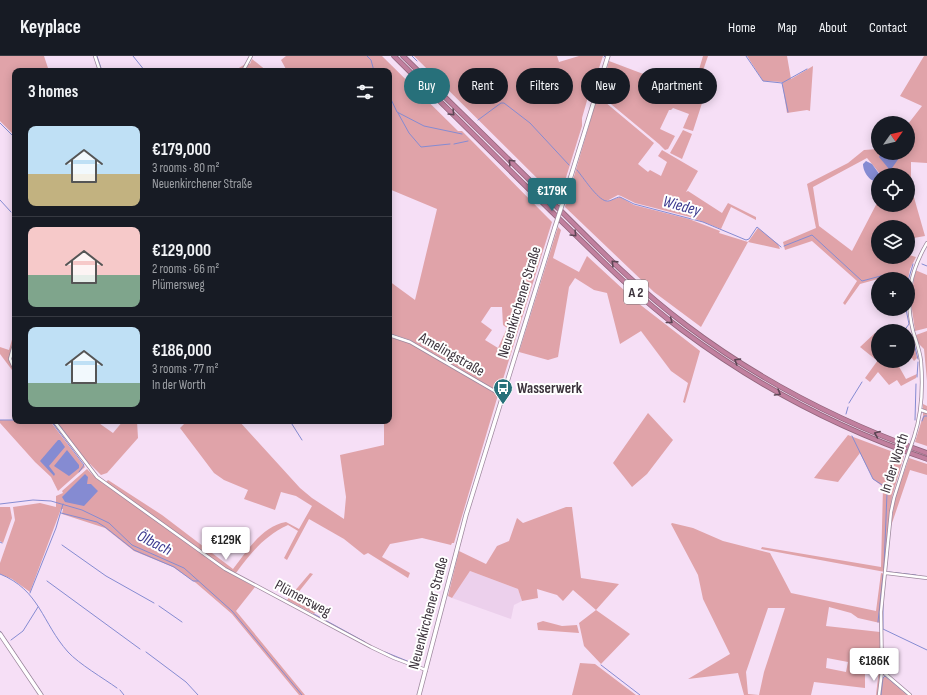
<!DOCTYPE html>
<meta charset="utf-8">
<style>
body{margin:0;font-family:"Sofia Sans Condensed",sans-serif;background:#20242c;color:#f1f3f6;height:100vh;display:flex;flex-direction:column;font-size:15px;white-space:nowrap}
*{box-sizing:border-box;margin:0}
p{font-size:13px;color:#9ea1a6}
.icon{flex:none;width:22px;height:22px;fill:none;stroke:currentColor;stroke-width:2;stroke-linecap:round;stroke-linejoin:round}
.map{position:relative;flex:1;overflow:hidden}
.side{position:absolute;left:12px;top:12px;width:380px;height:356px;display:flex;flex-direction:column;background:#171b24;border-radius:8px;box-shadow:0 2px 10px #0003}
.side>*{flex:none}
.banner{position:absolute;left:404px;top:12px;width:380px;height:36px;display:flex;gap:8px}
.needle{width:26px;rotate:56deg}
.tools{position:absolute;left:871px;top:60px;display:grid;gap:8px}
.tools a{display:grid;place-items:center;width:44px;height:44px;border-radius:50%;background:#171b24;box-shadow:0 2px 10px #0003;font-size:20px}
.price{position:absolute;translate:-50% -34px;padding:0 9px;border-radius:4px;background:#fff;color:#222;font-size:13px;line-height:26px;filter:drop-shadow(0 1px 2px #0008)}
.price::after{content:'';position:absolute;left:50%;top:24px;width:12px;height:9px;margin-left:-6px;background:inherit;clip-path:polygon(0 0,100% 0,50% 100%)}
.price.current{background:#27707a;color:#fff}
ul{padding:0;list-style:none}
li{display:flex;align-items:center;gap:12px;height:100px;padding:0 16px}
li+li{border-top:1px solid #363941}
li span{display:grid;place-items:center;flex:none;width:112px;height:80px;border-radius:8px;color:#555}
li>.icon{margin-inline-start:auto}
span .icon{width:48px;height:48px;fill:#fffc;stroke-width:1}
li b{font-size:17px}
h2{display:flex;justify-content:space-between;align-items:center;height:48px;padding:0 16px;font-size:17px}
.pill{padding:0 14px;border-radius:18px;background:#171b24;box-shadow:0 2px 10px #0003;font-size:14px;line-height:36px}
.pill.current{background:#27707a;color:#fff}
header{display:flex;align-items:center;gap:24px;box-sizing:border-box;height:56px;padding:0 20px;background:#171b24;border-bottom:1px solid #363941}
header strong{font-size:19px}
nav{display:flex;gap:22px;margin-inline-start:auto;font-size:14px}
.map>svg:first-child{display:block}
.built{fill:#ecd0ec}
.green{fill:#e0a3a9;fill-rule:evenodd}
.water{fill:#858bd2}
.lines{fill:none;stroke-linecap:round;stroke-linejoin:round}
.stream{stroke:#858bd2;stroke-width:1}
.minor-casing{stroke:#9d889d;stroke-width:4}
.secondary-casing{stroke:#9d889d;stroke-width:5}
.motorway-casing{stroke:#92657c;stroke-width:5.5}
.minor{stroke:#fff;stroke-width:2.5}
.secondary{stroke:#fff;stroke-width:3.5}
.motorway{stroke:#c1809f;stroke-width:4}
.minor-bridge-casing{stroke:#9d889d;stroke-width:4;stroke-linecap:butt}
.secondary-bridge-casing{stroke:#9d889d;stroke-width:5;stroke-linecap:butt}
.minor-bridge{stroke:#fff;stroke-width:2.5}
.secondary-bridge{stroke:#fff;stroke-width:3.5}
.oneway{stroke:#5d4655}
.labels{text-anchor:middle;stroke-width:4;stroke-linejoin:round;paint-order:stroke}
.shield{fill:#fff;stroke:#767076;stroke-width:1}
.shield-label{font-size:14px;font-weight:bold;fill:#3c333c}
.street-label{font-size:15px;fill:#3c333c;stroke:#fff}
.poi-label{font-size:15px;font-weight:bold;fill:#3c333c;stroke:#fff;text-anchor:start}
.water-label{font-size:16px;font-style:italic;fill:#3c3a8f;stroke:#fff}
</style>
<header>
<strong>Keyplace</strong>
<nav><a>Home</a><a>Map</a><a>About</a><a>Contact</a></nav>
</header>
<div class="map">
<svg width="927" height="639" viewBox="0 0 927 639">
<rect width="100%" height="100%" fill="#f6dff6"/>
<!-- built -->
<path class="built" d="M470 515 518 533 522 545 514 549 511 563 452 542Z"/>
<!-- green -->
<path class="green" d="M0 0H44L49 15H15V80L0 65Z
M286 0H382L458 75H462L552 166 499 336 410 284 389 277V225L415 244 437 153 389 133V15H336L324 12 321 15H287L281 4ZM491 251H502L503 269 507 272 498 292 485 284 492 274 481 266Z
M414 0H557L559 6 579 0H603L593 30 587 40 588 41 582 62V70L559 144Z
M703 0H708L696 35 693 34Z
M747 0H787L791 23 813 10 810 55 807 54 787 57 782 26 763 25Z
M924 0H927V107L911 106V131L925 180 908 183V171H878V201H908V194L909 199 916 201 910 213 908 223H878L860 228 845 249 843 247 857 225 812 185 785 194 783 186 816 172 807 128 848 107 864 94 878 93V97H881L879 98 908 97V68L922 50 900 40ZM867 102 881 119H908V149H878V145L852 195 819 170 813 131Z
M252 3 267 15H234L247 7 250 8Z
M609 5 704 41 693 75 683 72 689 58 673 52 671 54H669L660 73 675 80 668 93 665 94 659 88 600 39Z
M599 41 654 87 638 108 648 116 650 114 661 120 667 106 658 100 662 94 698 115 686 136 688 135 722 157 728 147 756 161V164L731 151 721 173 690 161 635 147 621 140 618 139 605 146 620 141 634 149 689 163 720 175 719 177 748 186 758 172 778 188 780 193 748 186 701 271 654 236 565 151 597 42Z
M683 74 692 78 682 103 670 97Z
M558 171 561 174 553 202 579 216 587 200 638 247 700 295 685 347 683 346 688 327 671 315 641 275 620 288 607 237 594 234 575 222 569 231 558 301 548 304 519 296Z
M915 214 927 219V272L915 275 911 246Z
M15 273 9 303 15 318 0 298V291L9 294Z
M927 275V325L924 293 918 287 916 279Z
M875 277 878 279V299L875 303 860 291Z
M912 280 917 302 914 305 910 299 908 300V281Z
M389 281 409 287 498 339 454 487H452L451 489 422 482 390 488 382 501 410 517 408 522 368 497 364 499 344 483 309 463 287 504 284 502 298 475 288 469C264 480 251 497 236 517L225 512 106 426 108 424 162 459 233 513C247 495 262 470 286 466L299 473 312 450 296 440 281 436 275 454 244 443 248 434 224 424 214 417 180 372 187 365H239L300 432 312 442 344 463 346 441 340 399 384 389V365H389Z
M878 304 899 305 897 307 906 323 917 318 916 322 901 330 897 324 889 329 878 316 870 326 865 322Z
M923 348 927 350V390L915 386 923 360Z
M648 357 673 384 647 418 632 431 613 407Z
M0 364 50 365 85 411 58 435 51 421 35 406 0 367Z
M55 365H96L113 377 123 365H137L138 382 107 417 101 419 90 408 88 409Z
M848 379 904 400 892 441 885 516 761 493 762 491 881 511 883 431 873 423 860 397 838 426 814 422Z
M909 402 927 408V419L910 414 891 470 895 442Z
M87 413 96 422 224 514 255 531 236 555 305 639H299L232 558 196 527 173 511 134 495 105 472 62 458 63 453H61L30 536 12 523 0 518V507L15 464 13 451 40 447 56 451V440L63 437 62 435Z
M0 451H10L12 462 3 487 0 485Z
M566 451H572L581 522 619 528 596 554 630 578 601 608 584 590 579 567 596 554 573 534 563 545 557 539 537 533 538 542 522 545 518 533 470 515 452 542 448 540 459 495 486 508 497 490 509 485 517 462 523 467Z
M672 467 693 472 723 485 770 497 791 537 876 555 881 517 885 518 882 535 880 567 858 562 851 557 829 551 826 570 880 576 881 613 879 639H876L879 613 865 616V632L814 626 811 639H744L738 617 688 623 730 598 703 543 698 519 671 468ZM768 552H785L764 616 759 639 748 638 746 616ZM827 602 848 606 846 616 826 612Z
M310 517 313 518 297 538 317 553 314 558 287 544Z
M543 565 562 570 577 569 579 577 538 574 537 567Z
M580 607 595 608 636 639H572Z
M885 621H886L907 639H881L883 622Z"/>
<!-- water -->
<path class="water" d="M881 97 897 99 899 102 892 112 889 113 879 101Z
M866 105 872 108 880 119H878V126C870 126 863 116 863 108Z
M58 384H60L65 391 49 410 55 418 54 420 40 405Z
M67 394 79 409V412L69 420 54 410Z
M85 418 88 421 87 428H91L98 435 84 450 65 446 62 441Z"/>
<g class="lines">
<!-- stream -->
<path class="stream" d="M97 0 102 15
M133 0 145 15
M367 0 371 4 374 15
M412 0 417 5
M746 0 763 25 782 27 807 13
M604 1 605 0
M782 27 788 56
M389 39 397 56 424 70 462 78
M398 57 409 77 421 91 450 88
M478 64 501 47H504L530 67 569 109
M0 67 15 82
M454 88 468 85
M577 114C583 121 597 143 606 145 610 146 616 141 620 141L634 148 703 166 746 184 749 183 757 171 781 191
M0 144 11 156
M784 190 812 179 862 225 892 217 900 223
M922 208 927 210
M908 225 913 208
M911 259 914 275
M904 275 909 268 906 253
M912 280 918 303
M917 321 918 306
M849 347 862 326
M846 358 848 351
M0 364H15
M915 364 916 328
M51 365 84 409 79 416
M56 365 69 382
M290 365 302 384
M922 365 924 360H927
M852 380 873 423 887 432
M0 448 33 444 51 445 82 454 109 467 132 489 184 512 232 555 302 639
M61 457 97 466 105 471 134 494 174 511 193 525H198
M0 486 2 487
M62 489 106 520 154 547
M884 512 887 437
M889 516 916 519
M0 518C40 534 42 567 68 596 79 608 103 622 117 632
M47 525 140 593
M30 537 56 472 63 448
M883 548V573L927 594
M159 550 182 566
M314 558 365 586
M878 566 883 519
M0 575 35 627
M11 584 23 575 38 551
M146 596 186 626 198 639
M385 596 417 609
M601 609 640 639
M38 631 43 639
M120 634 124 639
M881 639 883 622 885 620 908 639"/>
<!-- minor casing -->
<g class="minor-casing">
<path id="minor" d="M95 0 100 15
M243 15 251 0
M389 279 410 286 503 340
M15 285 10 303 15 314
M921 354 927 356
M54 365 97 421 225 513 371 591 394 602 426 614
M914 381C922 357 923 330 921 305 920 295 916 285 913 275 905 242 910 216 927 187
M886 517 927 522
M882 615 910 639
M879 639 882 615 881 556 891 456 894 442 905 407"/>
</g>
<!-- secondary casing -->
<g class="secondary-casing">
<path id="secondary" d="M563 146 608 0
M0 578 41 639
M419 639 466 459 555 171"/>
</g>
<!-- motorway casing -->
<g class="motorway-casing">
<path id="motorway" d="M394 0C446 51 497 102 549 153 592 195 634 238 682 274 757 330 839 373 927 403
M403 0C454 50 505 100 556 150 597 191 639 234 686 269 760 325 840 366 927 397"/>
</g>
<!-- minor -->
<use href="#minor" class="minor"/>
<!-- secondary -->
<use href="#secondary" class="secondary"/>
<!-- motorway -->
<use href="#motorway" class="motorway"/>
<!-- minor-bridge casing -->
<g class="minor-bridge-casing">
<path id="minor-bridge" d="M905 407 914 381"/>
</g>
<!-- secondary-bridge casing -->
<g class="secondary-bridge-casing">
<path id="secondary-bridge" d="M555 171 563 146"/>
</g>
<!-- minor-bridge -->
<use href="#minor-bridge" class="minor-bridge"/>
<!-- secondary-bridge -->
<use href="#secondary-bridge" class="secondary-bridge"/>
</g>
<!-- one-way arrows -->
<defs><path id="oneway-chevron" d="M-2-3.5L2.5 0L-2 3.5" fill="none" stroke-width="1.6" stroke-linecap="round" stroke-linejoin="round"/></defs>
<g class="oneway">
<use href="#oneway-chevron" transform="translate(452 57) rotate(45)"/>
<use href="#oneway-chevron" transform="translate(511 106) rotate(-135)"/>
<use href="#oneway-chevron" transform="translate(574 178) rotate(45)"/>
<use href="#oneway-chevron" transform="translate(614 207) rotate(-136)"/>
<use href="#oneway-chevron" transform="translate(670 265) rotate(38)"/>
<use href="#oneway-chevron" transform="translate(737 305) rotate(-148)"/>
<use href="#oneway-chevron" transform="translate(778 337) rotate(30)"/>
<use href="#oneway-chevron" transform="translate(877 378) rotate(-158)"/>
</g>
<!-- icons -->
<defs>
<g id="bus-pin" transform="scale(1)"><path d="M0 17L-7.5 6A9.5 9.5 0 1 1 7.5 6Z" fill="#27707a" stroke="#fff"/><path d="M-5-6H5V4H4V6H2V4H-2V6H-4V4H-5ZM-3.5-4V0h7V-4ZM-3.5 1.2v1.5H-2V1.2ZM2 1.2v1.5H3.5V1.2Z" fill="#fff"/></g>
</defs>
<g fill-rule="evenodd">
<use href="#bus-pin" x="503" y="332"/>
</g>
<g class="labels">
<!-- shield labels -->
<rect class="shield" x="624" y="224" width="24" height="24" rx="3"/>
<g class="shield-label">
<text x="636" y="241">A 2</text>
</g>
<!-- street labels -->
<g class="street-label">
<text transform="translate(519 246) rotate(-73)" y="5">Neuenkirchener Straße</text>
<text transform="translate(452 298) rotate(30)" y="5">Amelingstraße</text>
<text transform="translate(894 407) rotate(-72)" y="5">In der Worth</text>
<text transform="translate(303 542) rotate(28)" y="5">Plümersweg</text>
<text transform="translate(428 557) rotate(-75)" y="5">Neuenkirchener Straße</text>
</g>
<!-- poi labels -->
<g class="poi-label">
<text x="517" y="337">Wasserwerk</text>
</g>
<!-- water labels -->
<g class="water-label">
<text transform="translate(682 149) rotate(15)" y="6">Wiedey</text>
<text transform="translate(155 486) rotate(27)" y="6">Ölbach</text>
</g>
</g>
</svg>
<div class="tools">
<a><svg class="needle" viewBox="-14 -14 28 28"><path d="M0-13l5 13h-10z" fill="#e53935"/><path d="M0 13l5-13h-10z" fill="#9ea1a6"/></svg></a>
<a><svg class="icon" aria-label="locate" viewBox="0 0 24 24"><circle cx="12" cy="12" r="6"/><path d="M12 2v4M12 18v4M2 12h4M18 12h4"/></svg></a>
<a><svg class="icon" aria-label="layers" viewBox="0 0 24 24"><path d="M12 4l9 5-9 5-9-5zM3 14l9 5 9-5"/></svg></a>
<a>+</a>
<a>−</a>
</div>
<b class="price current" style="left:552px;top:156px">€179K</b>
<b class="price" style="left:226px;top:505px">€129K</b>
<b class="price" style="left:874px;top:626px">€186K</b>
<div class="banner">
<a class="pill current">Buy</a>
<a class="pill">Rent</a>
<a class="pill">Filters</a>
<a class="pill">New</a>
<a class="pill">Apartment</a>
</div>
<section class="side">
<h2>3 homes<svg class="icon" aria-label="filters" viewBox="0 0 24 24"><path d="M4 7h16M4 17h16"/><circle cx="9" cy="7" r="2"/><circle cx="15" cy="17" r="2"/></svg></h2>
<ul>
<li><span style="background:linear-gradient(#bfe0f5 60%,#c2b280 0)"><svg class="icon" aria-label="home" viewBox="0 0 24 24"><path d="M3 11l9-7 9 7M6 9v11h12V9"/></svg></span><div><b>€179,000</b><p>3 rooms · 80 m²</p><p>Neuenkirchener Straße</p></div></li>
<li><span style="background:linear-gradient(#f6c9c9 60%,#7fa58c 0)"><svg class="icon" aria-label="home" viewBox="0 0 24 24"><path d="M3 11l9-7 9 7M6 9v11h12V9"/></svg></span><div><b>€129,000</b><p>2 rooms · 66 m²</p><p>Plümersweg</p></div></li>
<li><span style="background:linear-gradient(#bfe0f5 70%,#7fa58c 0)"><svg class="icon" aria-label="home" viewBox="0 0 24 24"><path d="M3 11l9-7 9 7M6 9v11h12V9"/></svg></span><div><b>€186,000</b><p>3 rooms · 77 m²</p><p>In der Worth</p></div></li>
</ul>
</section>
</div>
